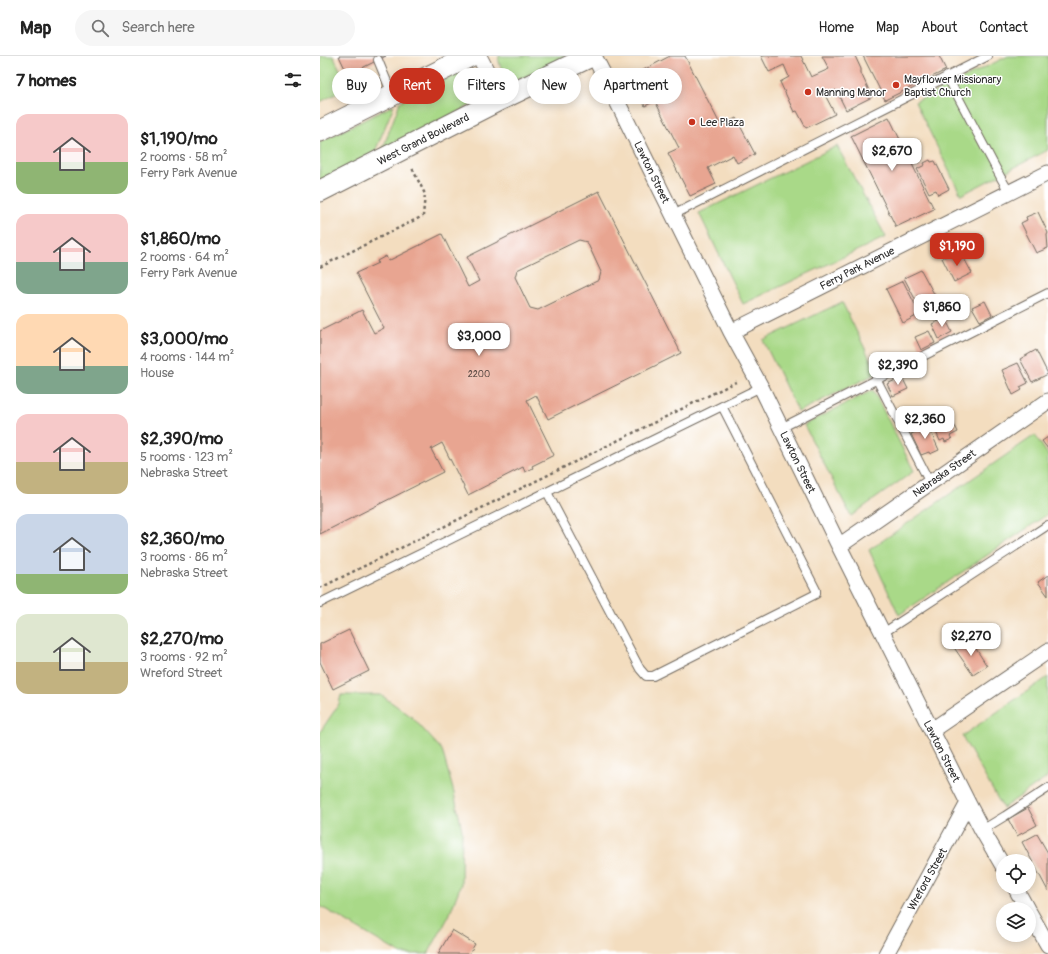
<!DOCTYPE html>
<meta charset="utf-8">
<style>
body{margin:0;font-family:Pangolin,sans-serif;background:#f6f6f6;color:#222;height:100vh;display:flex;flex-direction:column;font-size:15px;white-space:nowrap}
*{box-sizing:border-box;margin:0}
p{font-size:13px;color:#767676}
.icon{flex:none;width:22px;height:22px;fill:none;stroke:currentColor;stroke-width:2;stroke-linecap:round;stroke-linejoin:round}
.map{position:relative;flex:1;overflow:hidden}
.drawer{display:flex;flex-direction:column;background:#fff;width:320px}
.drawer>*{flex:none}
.guide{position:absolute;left:12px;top:12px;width:380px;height:36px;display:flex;gap:8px}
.tools{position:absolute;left:676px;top:798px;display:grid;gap:8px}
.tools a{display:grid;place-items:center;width:40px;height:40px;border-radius:50%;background:#fff;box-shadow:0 2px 10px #0003;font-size:20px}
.price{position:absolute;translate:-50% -34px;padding:0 9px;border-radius:8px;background:#fff;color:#222;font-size:13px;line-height:26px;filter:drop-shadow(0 1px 2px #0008)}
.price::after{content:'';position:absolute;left:50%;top:24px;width:12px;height:9px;margin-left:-6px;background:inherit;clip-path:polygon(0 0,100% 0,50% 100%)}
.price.active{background:#c8321e;color:#fff}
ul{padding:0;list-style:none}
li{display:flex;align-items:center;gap:12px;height:100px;padding:0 16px}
li span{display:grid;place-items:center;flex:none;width:112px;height:80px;border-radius:12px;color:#555}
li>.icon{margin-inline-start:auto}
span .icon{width:48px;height:48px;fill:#fffc;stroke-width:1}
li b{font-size:17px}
h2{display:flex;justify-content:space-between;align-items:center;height:48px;padding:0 16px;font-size:17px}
.chip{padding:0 14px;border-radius:18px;background:#fff;box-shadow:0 2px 10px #0003;font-size:14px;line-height:36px}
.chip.active{background:#c8321e;color:#fff}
header{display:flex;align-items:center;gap:24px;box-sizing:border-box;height:56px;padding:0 20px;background:#fff;border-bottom:1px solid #e0e0e0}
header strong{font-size:19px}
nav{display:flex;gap:22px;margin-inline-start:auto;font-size:14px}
.search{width:280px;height:36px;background:#f6f6f6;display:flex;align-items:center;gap:10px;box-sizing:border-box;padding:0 14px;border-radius:22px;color:#767676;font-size:15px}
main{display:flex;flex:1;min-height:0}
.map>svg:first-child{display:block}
.green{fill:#a9d988;stroke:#6a825a}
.building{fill:#e8a591;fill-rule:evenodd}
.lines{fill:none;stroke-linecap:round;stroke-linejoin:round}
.lane-casing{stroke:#71695f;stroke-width:10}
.street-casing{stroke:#71695f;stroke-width:17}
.secondary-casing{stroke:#71695f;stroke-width:23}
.path{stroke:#71695f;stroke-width:2.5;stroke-dasharray:3 3;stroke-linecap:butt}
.lane{stroke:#fff;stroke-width:8}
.street{stroke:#fff;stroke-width:15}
.secondary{stroke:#fff;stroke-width:21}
.poi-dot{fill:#c8321e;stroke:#fff;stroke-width:1.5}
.labels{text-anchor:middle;stroke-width:3;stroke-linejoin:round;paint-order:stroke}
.number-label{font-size:9px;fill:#5a4a44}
.poi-label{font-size:11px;fill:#2b2b2b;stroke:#fff;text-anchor:start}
.street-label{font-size:11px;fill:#2b2b2b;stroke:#fff}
</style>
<header>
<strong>Map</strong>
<div class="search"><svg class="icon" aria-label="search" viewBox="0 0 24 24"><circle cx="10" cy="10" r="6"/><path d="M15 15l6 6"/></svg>Search here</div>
<nav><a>Home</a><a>Map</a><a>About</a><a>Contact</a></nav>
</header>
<main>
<section class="drawer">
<h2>7 homes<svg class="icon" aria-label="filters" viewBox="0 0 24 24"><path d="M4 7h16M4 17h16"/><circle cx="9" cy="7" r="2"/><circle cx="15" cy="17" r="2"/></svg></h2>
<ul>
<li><span style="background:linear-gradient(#f6c9c9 60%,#8fb573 0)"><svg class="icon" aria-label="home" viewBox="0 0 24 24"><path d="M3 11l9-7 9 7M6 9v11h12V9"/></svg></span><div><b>$1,190/mo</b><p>2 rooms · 58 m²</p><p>Ferry Park Avenue</p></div></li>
<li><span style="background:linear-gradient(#f6c9c9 60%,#7fa58c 0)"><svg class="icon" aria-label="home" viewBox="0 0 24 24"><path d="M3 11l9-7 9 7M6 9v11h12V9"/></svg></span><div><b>$1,860/mo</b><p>2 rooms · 64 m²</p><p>Ferry Park Avenue</p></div></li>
<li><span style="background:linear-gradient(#ffd9b3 65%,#7fa58c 0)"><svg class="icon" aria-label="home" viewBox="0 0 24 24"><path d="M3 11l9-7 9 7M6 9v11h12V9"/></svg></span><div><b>$3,000/mo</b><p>4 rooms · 144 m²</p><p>House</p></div></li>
<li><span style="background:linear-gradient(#f6c9c9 60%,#c2b280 0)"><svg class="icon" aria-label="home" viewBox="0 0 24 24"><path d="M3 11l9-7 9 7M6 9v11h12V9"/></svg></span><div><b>$2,390/mo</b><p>5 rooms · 123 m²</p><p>Nebraska Street</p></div></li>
<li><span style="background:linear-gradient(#c9d6e8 75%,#8fb573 0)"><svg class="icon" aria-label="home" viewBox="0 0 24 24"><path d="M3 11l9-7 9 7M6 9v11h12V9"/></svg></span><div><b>$2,360/mo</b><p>3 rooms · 86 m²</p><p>Nebraska Street</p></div></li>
<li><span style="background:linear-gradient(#dfe7d0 60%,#c2b280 0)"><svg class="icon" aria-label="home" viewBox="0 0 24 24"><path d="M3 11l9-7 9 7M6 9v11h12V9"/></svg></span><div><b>$2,270/mo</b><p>3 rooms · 92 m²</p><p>Wreford Street</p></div></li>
</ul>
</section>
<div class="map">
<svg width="728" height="898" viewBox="0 0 728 898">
<rect width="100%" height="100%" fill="#fff"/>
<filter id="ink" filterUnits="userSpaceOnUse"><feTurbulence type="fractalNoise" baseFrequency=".025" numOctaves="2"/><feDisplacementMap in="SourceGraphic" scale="8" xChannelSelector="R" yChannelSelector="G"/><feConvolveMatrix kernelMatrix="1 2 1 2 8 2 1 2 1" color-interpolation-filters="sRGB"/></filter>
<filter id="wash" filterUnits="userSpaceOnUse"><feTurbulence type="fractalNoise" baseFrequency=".012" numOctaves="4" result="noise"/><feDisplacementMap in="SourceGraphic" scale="16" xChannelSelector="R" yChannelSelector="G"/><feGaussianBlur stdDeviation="0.9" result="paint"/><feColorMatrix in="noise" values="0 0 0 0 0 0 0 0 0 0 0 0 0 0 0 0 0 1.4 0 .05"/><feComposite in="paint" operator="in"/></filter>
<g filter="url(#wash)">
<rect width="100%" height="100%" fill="#f3ddbf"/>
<!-- green -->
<path class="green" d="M0 0H13L29 31 0 46Z
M179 0H243L245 1C235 6 201 26 192 24 188 22 186 18 183 15 180 10 178 5 179 0Z
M688 0H728V94L641 139 595 46Z
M140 16 155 47 62 95 80 46Z
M74 49 54 98 0 125V86Z
M517 90 566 181 423 248 379 157Z
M522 246 557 317 478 356 443 284Z
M553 334 594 415 531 460 484 369Z
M715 379 728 399V458L579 559 549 494Z
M728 621V721L683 752 642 680Z
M21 639H61L92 661 122 694 134 737 142 774 141 828 129 860 108 898H81L0 850V676L19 648Z"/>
<g id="blocks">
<!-- building -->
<path class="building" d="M19 0H66L28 19Z
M350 0H365L401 70 416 62 435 98 417 107 413 99 388 112 396 128 370 140 348 97 359 92 335 45 325 50 310 21Z
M441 0H481L491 21 509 13 502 0H535L541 13V17L552 41 526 54 516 34 505 39 515 58 486 72 477 55 474 56 460 26 469 21 464 9 449 16Z
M543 0H619L626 14 565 44Z
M569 61 614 153 576 171 531 80Z
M610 104 611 106 615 105 629 133 618 139 616 134 609 137 597 113 605 109 604 107Z
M279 135 361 297 228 363 216 339 207 344 234 399 212 410 213 412 205 416 203 411 148 439 122 387 111 393 123 416 0 478V275L42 254 54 277 64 272 36 217 58 207 57 205 66 200 68 205 122 178 148 231 159 225 147 201ZM259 184 267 186 281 216 279 224 218 254 210 252 195 221 197 214Z
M718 156 728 177 727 179 728 192 716 197 701 167 707 164 706 161Z
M632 197 634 201 641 197 652 217 634 226 622 202Z
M601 214 619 247 602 256 584 222Z
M583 225 600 258 583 267 566 233Z
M665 245 672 259 660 265 652 251Z
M625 262 632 276 619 283 612 268Z
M609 275 615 287 601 294 595 281Z
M716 294 728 318 712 326 700 303Z
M698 307 708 327 700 331 702 334 693 339 682 314Z
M582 321 588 333 573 340 567 328Z
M620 355 621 358 628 355 638 376 630 380 632 383 625 386 624 383 620 385 609 360Z
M607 367 619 394 610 398 609 396 601 399 591 378 600 374 598 371Z
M728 381V393L722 385Z
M728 519V540L718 526Z
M29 574 49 615 13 633 0 606V588Z
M640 585 644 590 651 585 667 610 653 619 633 590Z
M708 752 717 769 697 780 688 763Z
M717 778 728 797V835L702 786Z
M132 874 155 888 149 898H118Z"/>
</g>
</g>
<g filter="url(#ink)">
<use href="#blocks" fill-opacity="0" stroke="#71695f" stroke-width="1"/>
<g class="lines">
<!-- lane casing -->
<g class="lane-casing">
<path id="lane" d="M58 4 72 38
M627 20 681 122 689 136
M353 159 668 0
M557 324 610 427
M461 372 728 237
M227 436 320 613 326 620H333L496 538V534L402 350
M0 547 441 331
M563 577 728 469
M662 774 685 760 728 732"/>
</g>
<!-- street casing -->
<g class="street-casing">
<path id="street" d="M159 0 181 43
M274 0 290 31 411 276 441 331 519 490 648 747 662 774 683 810
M411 276 728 117
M519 490 728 345
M612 674 728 595
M695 831 707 853
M709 856 728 889
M566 898 648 747"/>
</g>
<!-- secondary casing -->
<g class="secondary-casing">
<path id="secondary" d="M0 75 150 0
M0 135 181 43 271 0"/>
</g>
<!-- path -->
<path class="path" d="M0 211 103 160 105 138 92 112
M0 532 418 325"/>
<!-- lane -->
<use href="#lane" class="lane"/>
<!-- street -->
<use href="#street" class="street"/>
<!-- secondary -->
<use href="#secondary" class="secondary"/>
</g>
</g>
<!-- markers -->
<g class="poi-dot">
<circle cx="576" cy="29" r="4"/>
<circle cx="488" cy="36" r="4"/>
<circle cx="372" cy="66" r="4"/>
</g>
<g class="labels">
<!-- number labels -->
<g class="number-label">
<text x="159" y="321">2200</text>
</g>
<!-- poi labels -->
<g class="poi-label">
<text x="584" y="27">Mayflower Missionary<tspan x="584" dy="13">Baptist Church</tspan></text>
<text x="496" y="40">Manning Manor</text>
<text x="380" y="70">Lee Plaza</text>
</g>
<!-- street labels -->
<g class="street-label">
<text transform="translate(103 83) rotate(-27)" y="4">West Grand Boulevard</text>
<text transform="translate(332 116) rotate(64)" y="4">Lawton Street</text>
<text transform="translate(537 212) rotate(-27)" y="4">Ferry Park Avenue</text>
<text transform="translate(478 406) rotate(64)" y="4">Lawton Street</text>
<text transform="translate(624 417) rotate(-35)" y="4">Nebraska Street</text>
<text transform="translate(622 695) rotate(63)" y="4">Lawton Street</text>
<text transform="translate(607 823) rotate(-61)" y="4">Wreford Street</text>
</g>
</g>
</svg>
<div class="tools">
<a><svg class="icon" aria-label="locate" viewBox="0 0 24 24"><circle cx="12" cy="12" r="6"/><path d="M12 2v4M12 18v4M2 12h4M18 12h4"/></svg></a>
<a><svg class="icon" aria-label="layers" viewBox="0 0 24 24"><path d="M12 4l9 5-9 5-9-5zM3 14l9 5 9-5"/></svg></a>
</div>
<b class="price" style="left:572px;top:116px">$2,670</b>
<b class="price active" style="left:637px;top:211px">$1,190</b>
<b class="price" style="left:622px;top:272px">$1,860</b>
<b class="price" style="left:159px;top:301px">$3,000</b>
<b class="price" style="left:578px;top:330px">$2,390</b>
<b class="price" style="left:605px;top:384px">$2,360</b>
<b class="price" style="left:651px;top:601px">$2,270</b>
<div class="guide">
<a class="chip">Buy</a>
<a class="chip active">Rent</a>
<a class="chip">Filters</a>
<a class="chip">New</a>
<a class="chip">Apartment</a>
</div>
</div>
</main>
